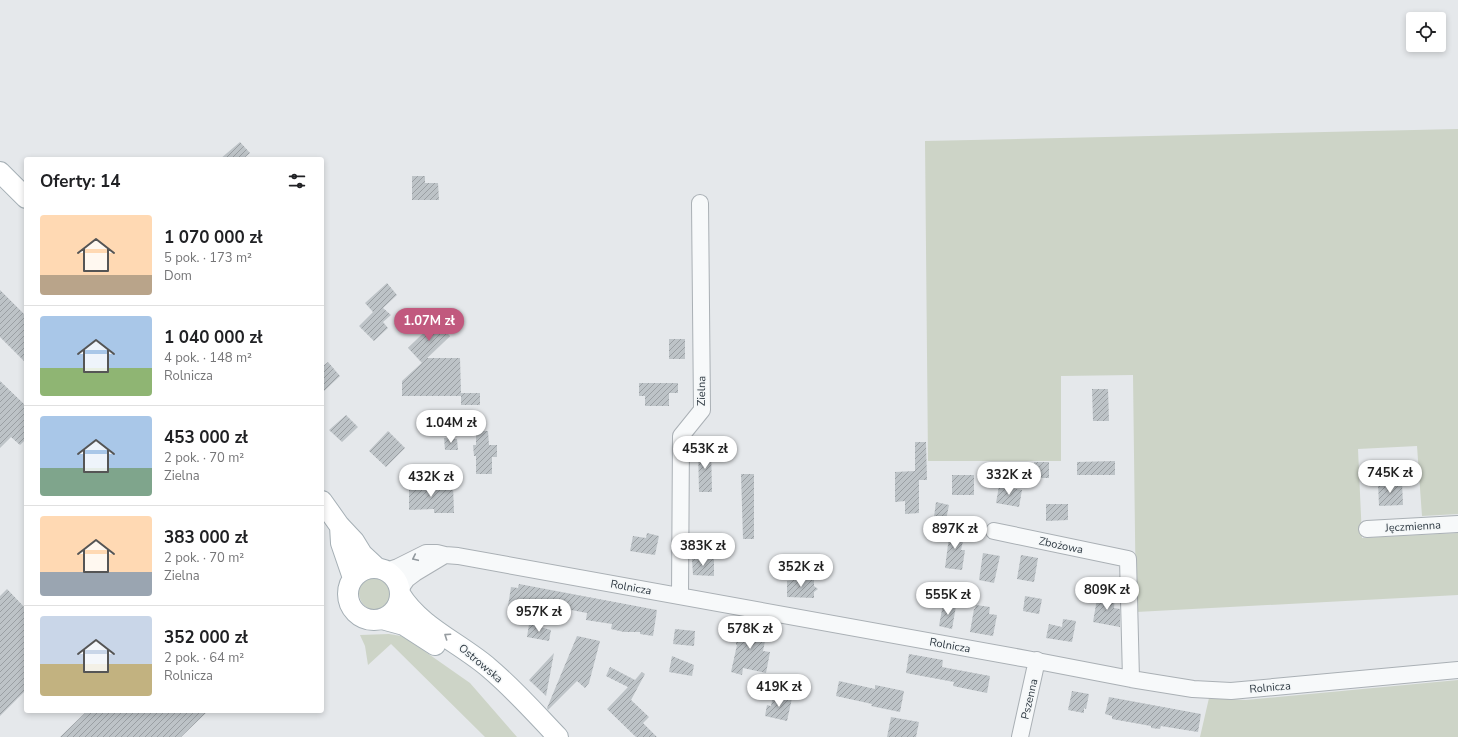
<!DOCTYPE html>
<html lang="pl">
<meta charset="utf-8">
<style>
body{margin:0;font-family:"Nunito Sans",sans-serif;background:#f6f6f6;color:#202124;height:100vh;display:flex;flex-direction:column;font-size:15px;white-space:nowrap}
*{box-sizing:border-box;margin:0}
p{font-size:13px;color:#757577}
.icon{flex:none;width:22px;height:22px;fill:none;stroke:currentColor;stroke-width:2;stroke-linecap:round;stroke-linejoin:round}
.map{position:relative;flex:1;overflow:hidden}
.panel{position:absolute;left:24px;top:157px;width:300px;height:556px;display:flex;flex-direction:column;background:#fff;border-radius:4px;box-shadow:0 2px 6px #0003}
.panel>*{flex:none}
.tools{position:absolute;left:1406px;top:12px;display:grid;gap:8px}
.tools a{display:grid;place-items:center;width:40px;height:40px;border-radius:4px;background:#fff;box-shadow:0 2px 6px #0003;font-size:20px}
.price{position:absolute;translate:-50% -34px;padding:0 9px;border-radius:14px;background:#fff;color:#222;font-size:13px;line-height:26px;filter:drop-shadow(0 1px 2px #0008)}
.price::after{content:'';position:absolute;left:50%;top:24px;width:12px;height:9px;margin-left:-6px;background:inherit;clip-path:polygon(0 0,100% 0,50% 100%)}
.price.on{background:#c1597e;color:#fff}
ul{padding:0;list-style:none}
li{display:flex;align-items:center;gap:12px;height:100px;padding:0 16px}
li+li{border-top:1px solid #e0e0e0}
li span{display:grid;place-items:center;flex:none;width:112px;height:80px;border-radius:4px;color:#555}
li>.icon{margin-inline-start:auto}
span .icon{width:48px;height:48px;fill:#fffc;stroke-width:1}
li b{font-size:17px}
h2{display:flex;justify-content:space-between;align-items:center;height:48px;padding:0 16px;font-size:17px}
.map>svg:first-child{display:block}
.green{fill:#cdd4c7}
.building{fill:url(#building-hatch)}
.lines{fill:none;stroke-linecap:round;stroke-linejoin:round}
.minor-casing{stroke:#aab0b5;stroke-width:18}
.major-casing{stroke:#a5afb5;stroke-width:22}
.minor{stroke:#f7f9fa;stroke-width:16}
.major{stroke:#fff;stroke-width:20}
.oneway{stroke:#92999e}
.oneway2{stroke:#969ca0}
.labels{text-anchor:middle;stroke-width:3;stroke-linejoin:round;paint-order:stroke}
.street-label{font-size:11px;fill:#2e3942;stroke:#f4f7f8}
</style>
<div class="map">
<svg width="1458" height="737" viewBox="0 0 1458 737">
<defs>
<pattern id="building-hatch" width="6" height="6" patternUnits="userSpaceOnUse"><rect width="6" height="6" fill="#bdc3c7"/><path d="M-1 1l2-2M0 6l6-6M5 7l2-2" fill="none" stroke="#9a9fa3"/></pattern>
</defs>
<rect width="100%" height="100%" fill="#e5e8eb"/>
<!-- green -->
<path class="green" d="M1458 129V514L1422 516 1417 446 1358 449 1362 538 1458 533V595L1136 612 1133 375 1061 376V461H928L925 141Z
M359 593a17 17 0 1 1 34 0a17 17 0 1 1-34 0Z
M389 634 401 636 410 641 470 683 517 737H485L391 644 368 665 365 646 360 635Z
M1458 680V737H1200L1209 698 1246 700Z"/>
<!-- building -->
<path class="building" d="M240 142 250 153 243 159H220Z
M412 176H425V183H438L439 200H412Z
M387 283 397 295 383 308 391 315 383 322 388 328 374 341 359 326 373 312 365 303Z
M0 290 26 316V363L0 337Z
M436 321 450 336 422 363 408 348Z
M669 339H685V359H669Z
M427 358H460L461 393H480V405H461V396H402V381Z
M328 362 340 376 322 393V367Z
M0 381 26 406V439L20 445 11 437 0 448Z
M639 383H678V393H669V406H645V396H639Z
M1092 389H1108L1109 421H1093Z
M346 415 358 427 342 442 329 430Z
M388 431 405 448 386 467 369 451Z
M476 431H488L489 445H497V457H492V474H476V456H474L473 445H476Z
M444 438 457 439 458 450H445Z
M915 442H926L927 480H919V513L905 514V501L895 502V472L915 471Z
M698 448H711L712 492H699Z
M1115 461V475H1077V462Z
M1034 462H1049V478H1035Z
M741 474H754V539H743Z
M952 475H974V495H952Z
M409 481H423V486L453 485 454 513H434V509L409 510Z
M1402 482 1403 505 1379 506 1378 483Z
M999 486 1022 490 1019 507 996 503Z
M936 502 949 505 946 520 934 517Z
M1046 504H1068V520L1046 521Z
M950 529 965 532 961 550H965L962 570 945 568Z
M647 533 659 536 655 555 630 551 633 536 646 538Z
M983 553 1000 556 994 583 979 580Z
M1021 555 1038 558 1034 582 1017 579Z
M692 559H714V576L693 575Z
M793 579H814V586L818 589 814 592V598L787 597V581L793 580Z
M519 584 657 610 653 636 640 634V632H624L611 629 612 624 586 620 587 613 555 607 554 614 508 606 511 587 518 588Z
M7 589 26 609V690L0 716V596Z
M1098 593 1115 596 1114 608 1120 609V627L1093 622Z
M1025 596 1042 599 1039 614 1023 611Z
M943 604 956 606 952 629 939 626Z
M976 605 990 607 989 614 997 615 993 636 970 632 974 609H975Z
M1063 619 1076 621 1072 642 1046 638 1049 624 1062 627Z
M740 623 762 628 761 635 766 636 763 651 770 652 766 673 743 668 742 675 731 672 737 645H736V641Z
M529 624 551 630 549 641 527 637Z
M675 629 695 631 694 646 673 644Z
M577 636 600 641 589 683 585 688 577 681 548 710 547 708Z
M554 653 546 696 529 680Z
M909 654 943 660 942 667 990 676 987 693 953 686 954 682 906 673Z
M672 656 694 665 692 676 669 672Z
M610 667 635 680 642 672 645 674 631 700 649 717 643 723 657 737H636L607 709 628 687 606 676Z
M839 681 875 689V685L904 691 900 712 871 706 872 704 836 696Z
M1072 691 1089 694 1086 709 1084 708V713L1068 710Z
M773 695 792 698 787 721 765 716 767 705 771 706Z
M1109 697 1201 714 1198 732 1161 726 1160 729 1151 728V726L1112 719V716L1105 714Z
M87 711H208L181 737H60Z
M891 717 919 722 916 737H887Z"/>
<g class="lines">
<!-- minor casing -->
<g class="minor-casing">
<path id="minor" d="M1367 529 1458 524
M994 531 1128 559 1131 679
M386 571 398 567 426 553H437L445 555 458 556 1027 659 1131 679 1193 689 1231 691 1458 670
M400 589 407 579 415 573 445 555
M680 596 681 436 702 410 700 203
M1020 737 1037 660"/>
</g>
<!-- major casing -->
<g class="major-casing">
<path id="major" d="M0 172 26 198
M322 501 339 525 354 541 362 554 377 568
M340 526 341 543 353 578
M348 594a26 26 0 1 1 52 0a26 26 0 1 1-52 0Z
M400 594C420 627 460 643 489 668 514 689 536 714 558 737
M382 619 404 625 435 645"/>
</g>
<!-- minor -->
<use href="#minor" class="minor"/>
<!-- major -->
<use href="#major" class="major"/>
</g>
<!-- one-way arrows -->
<defs><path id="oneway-chevron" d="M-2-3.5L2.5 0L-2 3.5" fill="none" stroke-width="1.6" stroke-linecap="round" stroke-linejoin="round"/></defs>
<use class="oneway" href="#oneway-chevron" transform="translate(415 558) rotate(155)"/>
<use class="oneway2" href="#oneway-chevron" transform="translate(447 636) rotate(-146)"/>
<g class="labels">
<!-- street labels -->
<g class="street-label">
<text transform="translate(701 391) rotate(-89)" y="4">Zielna</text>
<text transform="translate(1413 526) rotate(-3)" y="4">Jęczmienna</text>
<text transform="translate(1061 545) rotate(12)" y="4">Zbożowa</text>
<text transform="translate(631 587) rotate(10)" y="4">Rolnicza</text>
<text transform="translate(950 645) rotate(10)" y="4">Rolnicza</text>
<text transform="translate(481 663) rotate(40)" y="4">Ostrowska</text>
<text transform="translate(1270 687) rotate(-5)" y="4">Rolnicza</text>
<text transform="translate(1029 699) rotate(-77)" y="4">Pszenna</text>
</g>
</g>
</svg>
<div class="tools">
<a><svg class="icon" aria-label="locate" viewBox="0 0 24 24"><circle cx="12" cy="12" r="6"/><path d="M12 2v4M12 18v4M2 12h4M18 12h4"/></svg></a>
</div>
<b class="price on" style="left:429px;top:342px">1.07M zł</b>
<b class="price" style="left:451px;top:444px">1.04M zł</b>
<b class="price" style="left:705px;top:470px">453K zł</b>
<b class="price" style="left:1390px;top:494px">745K zł</b>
<b class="price" style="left:1009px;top:496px">332K zł</b>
<b class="price" style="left:431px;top:498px">432K zł</b>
<b class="price" style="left:955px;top:550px">897K zł</b>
<b class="price" style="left:703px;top:567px">383K zł</b>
<b class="price" style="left:801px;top:588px">352K zł</b>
<b class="price" style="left:1107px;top:611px">809K zł</b>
<b class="price" style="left:948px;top:616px">555K zł</b>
<b class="price" style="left:539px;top:633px">957K zł</b>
<b class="price" style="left:750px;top:650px">578K zł</b>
<b class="price" style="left:779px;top:708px">419K zł</b>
<section class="panel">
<h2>Oferty: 14<svg class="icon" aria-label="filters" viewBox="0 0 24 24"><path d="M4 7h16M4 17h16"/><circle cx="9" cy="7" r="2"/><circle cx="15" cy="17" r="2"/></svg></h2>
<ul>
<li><span style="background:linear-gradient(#ffd9b3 75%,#b9a48a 0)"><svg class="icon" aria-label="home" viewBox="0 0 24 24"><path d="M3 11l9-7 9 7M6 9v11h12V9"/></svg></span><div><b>1 070 000 zł</b><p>5 pok. · 173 m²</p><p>Dom</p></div></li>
<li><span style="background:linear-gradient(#a9c7e8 65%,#8fb573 0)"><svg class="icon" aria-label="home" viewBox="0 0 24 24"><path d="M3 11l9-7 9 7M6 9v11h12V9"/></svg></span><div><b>1 040 000 zł</b><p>4 pok. · 148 m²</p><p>Rolnicza</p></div></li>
<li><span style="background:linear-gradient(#a9c7e8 65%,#7fa58c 0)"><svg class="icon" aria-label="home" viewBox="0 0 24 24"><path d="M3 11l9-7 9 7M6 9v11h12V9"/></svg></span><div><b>453 000 zł</b><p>2 pok. · 70 m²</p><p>Zielna</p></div></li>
<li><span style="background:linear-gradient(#ffd9b3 70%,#9aa5b1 0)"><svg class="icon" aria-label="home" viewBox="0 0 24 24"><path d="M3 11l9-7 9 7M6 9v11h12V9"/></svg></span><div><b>383 000 zł</b><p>2 pok. · 70 m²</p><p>Zielna</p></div></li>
<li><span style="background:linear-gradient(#c9d6e8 60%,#c2b280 0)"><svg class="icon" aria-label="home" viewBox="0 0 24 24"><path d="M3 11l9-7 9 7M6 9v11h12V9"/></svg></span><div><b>352 000 zł</b><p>2 pok. · 64 m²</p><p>Rolnicza</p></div></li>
</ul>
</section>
</div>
